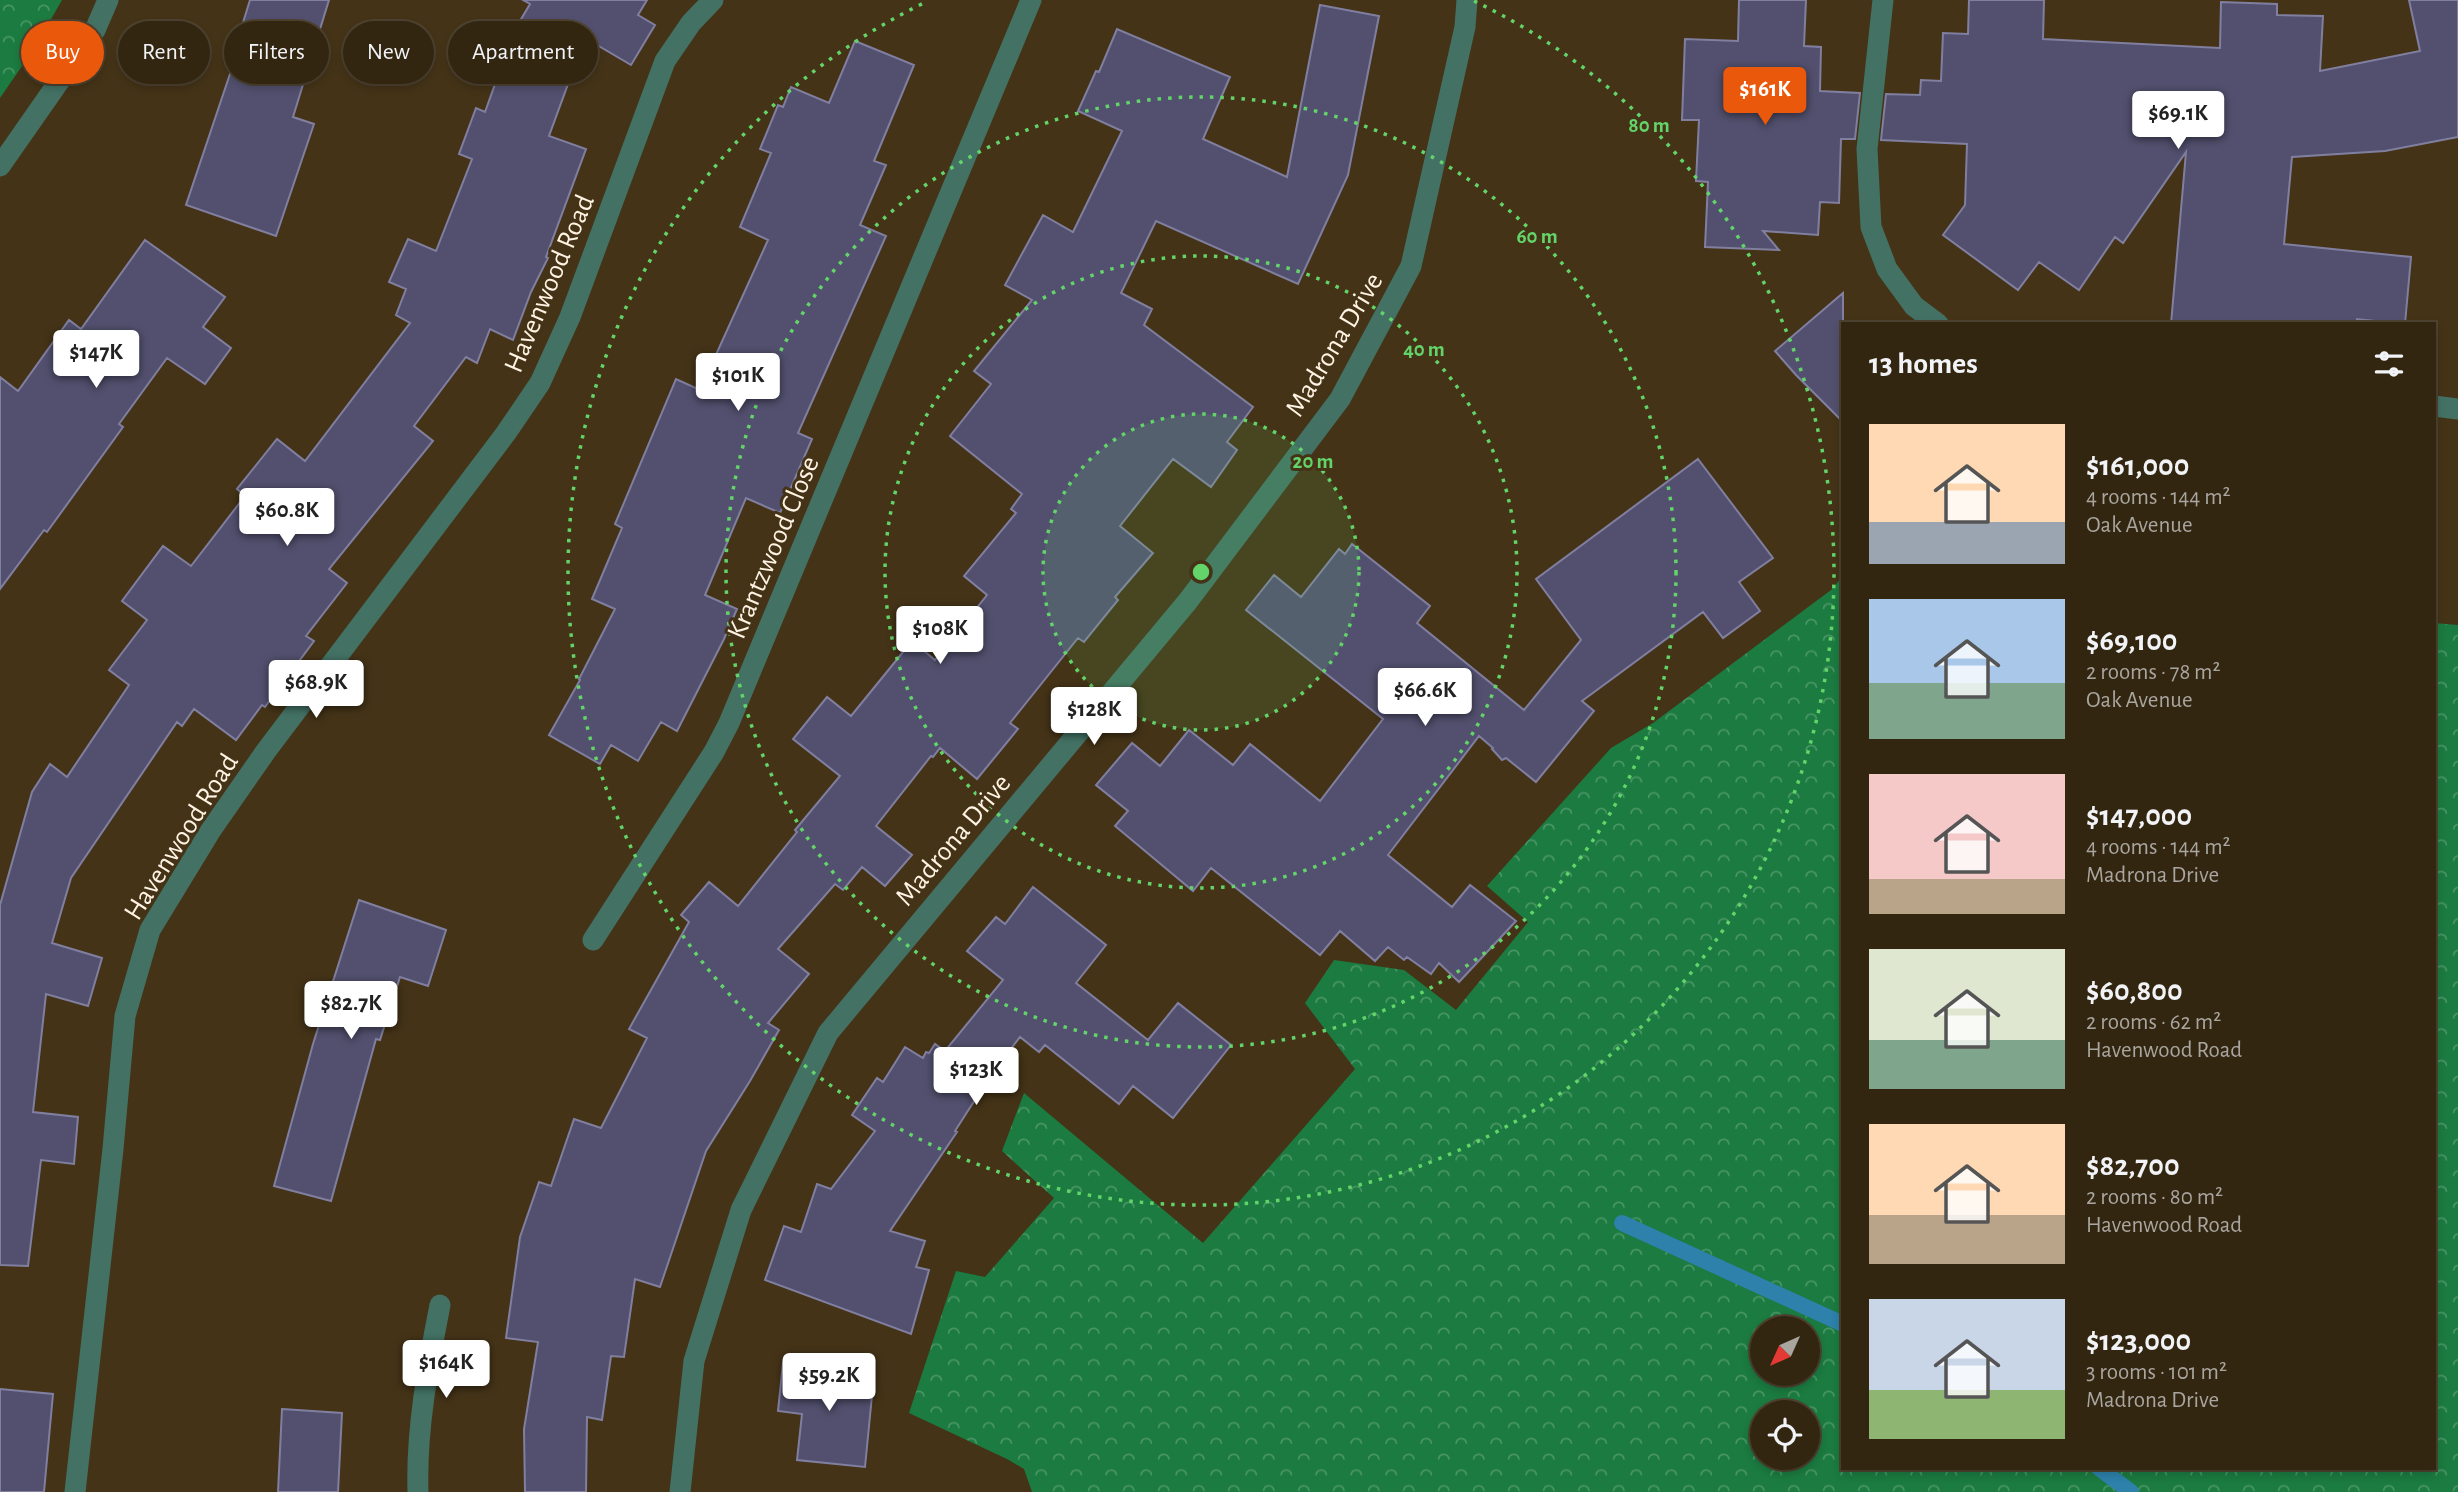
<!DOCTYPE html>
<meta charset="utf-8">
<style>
body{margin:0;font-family:"Alegreya Sans",sans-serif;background:#3b2e1a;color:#f1f3f6;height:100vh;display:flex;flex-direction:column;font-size:26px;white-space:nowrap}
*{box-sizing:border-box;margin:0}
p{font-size:23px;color:#a9a59f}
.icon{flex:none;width:38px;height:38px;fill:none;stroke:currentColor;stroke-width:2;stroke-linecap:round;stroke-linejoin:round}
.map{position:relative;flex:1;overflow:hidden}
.details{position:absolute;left:1841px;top:322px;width:595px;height:1148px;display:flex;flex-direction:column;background:#332611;border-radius:0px;box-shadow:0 4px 10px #0003,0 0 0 2px #4e4331}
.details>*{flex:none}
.banner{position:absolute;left:21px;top:21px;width:665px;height:63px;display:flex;gap:14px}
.needle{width:46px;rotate:225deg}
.buttons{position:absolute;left:1750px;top:1316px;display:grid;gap:14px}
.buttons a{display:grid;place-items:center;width:70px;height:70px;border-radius:50%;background:#332611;box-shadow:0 4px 10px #0003,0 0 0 2px #4e4331;font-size:35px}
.price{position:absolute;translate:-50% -60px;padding:0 16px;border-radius:7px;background:#fff;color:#222;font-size:23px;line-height:46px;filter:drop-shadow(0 2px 4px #0008)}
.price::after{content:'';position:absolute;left:50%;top:42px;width:21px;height:16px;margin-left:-10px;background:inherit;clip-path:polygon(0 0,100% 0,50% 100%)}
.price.on{background:#ea580c;color:#fff}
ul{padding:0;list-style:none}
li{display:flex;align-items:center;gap:21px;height:175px;padding:0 28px}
li span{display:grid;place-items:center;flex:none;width:196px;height:140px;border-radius:0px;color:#555}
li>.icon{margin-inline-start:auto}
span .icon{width:84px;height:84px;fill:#fffc;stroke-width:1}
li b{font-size:30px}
h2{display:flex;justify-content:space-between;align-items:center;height:84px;padding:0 28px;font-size:30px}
.pill{padding:0 24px;border-radius:32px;background:#332611;box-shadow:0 4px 10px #0003,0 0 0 2px #4e4331;font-size:24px;line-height:63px}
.pill.on{background:#ea580c;color:#fff}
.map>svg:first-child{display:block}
.forest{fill:url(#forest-crowns);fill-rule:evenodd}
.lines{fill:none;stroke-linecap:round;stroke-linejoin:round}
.stream{stroke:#2d81aa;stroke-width:16}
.building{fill:#52506e;stroke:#817fa0;stroke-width:2}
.minor{stroke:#437264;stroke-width:21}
.ring{fill:none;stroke:#63d469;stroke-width:3.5;stroke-dasharray:3.5 7}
.labels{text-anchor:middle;stroke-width:6;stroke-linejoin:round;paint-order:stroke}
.street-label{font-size:28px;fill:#fff3e3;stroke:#443317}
.centre{fill:#63d469;stroke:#443317;stroke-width:3.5}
.ring-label{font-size:21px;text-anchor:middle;font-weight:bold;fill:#63d469;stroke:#443317;stroke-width:6;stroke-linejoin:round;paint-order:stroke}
</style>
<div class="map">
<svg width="2458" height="1492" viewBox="0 0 2458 1492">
<defs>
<pattern id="forest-crowns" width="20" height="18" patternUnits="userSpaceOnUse" patternTransform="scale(1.75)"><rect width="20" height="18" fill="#1b7b40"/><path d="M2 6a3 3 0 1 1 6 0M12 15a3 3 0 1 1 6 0" fill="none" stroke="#499565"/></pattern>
</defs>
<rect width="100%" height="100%" fill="#443317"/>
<!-- forest -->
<path class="forest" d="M0 0H62L35 47 0 98Z
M1843 576V1468H2434V623L2458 625V1492H1032L1024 1469 1007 1459 909 1413 956 1271 985 1277 1054 1198 1002 1151 1024 1093 1203 1243 1355 1069 1305 1003 1334 960 1404 970 1456 1010 1528 922 1487 886 1611 748 1653 723 1831 590ZM1762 1328H1808V1374H1762ZM1762 1412H1808V1458H1762Z"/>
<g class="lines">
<!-- stream -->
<path class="stream" d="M1622 1223 1843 1324
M2099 1468 2131 1492"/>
</g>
<!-- building -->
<path class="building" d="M250 0H329L293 117 314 124 276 236 186 205 236 56 233 55Z
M523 0H647L638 15 655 25 631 65 585 38 549 136 586 149 546 257 548 258 531 292 513 340 490 329 477 363 466 357 414 426 433 441 329 569 347 583 306 636 314 641 265 707 262 705 236 740 194 709 182 726 177 722 71 878 52 943 102 958 88 1006 46 994 33 1112 78 1117 74 1164 41 1160 28 1266 0 1265V905L32 792 50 764 67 777 129 685 109 670 147 620 122 601 163 546 191 566 245 496 237 489 277 439 305 461 410 323 396 315 406 289 389 282 408 239 436 251 472 159 459 154 476 108 485 112 514 31 530 4Z
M1739 0H1806L1804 46 1821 47 1820 91 1860 93 1855 139H1841L1839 203 1820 202 1818 235 1763 231 1779 250 1705 247 1708 182 1696 181 1699 120H1682L1685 39 1738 41Z
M1969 0H2044L2043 39 2220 48 2221 2 2277 4V15L2323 16 2320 71 2420 51 2409 0H2458V137L2385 151 2292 157 2284 244 2411 257 2405 324 2357 319 2356 324H2171L2186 152 2123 243 2115 237 2079 290 2039 262 2018 290 1943 235 1965 205 1967 144 1881 140 1886 94 1920 95 1921 80 1941 81 1943 33 1968 34Z
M1320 5 1379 16 1348 175 1298 284 1156 221 1121 293 1152 309 1144 325 1253 407 1227 442 1237 450 1211 487 1173 459 1120 526 1153 553 1115 597 1118 600 1084 642 1078 638 1010 723 1018 729 977 779 940 748 933 757 931 756 876 826 912 855 885 886 862 867 843 890 835 884 778 949 809 974 768 1023 779 1030 750 1081 706 1151 660 1287 635 1279 624 1357 611 1356 602 1420 587 1417 586 1492H525L524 1429 538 1342 506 1338 520 1237 539 1182 551 1186 574 1119 601 1128 647 1038 629 1029 689 922 681 915 709 882 738 906 797 832 795 830 840 776 793 739 827 697 851 716 912 641 935 660 987 595 964 576 1016 513 1011 509 1022 494 950 436 991 384 974 371 1032 300 1005 285 1043 215 1073 232 1122 131 1078 111 1096 71 1099 72 1117 29 1230 77 1203 139 1287 177Z
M855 41 914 65 874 161 886 165 860 225 886 236 798 433 812 439 780 513 746 498 705 595 737 609 724 639 677 731 661 722 638 761 611 745 600 764 549 735 580 680 579 679 615 609 592 599 622 528 615 524 676 379 700 390 768 240 740 227 771 153 760 149 778 105 783 107 791 87 829 103Z
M145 240 225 297 203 327 231 348 205 384 167 358 119 424 123 427 47 532 44 530 0 589V377L18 391 69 320 81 329Z
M1843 293V422L1796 375 1775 351Z
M1698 459 1773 558 1739 582 1760 611 1723 638 1703 612 1582 701 1594 711 1536 782 1506 758 1502 760 1492 749 1493 748 1479 736 1388 855 1452 907 1470 885 1516 921 1459 982 1439 963 1431 974 1407 957 1404 960 1388 947 1375 961 1340 931 1320 955 1211 868 1193 891 1115 826 1128 811 1096 785 1132 743 1160 766 1189 730 1233 765 1250 744 1320 801 1383 719 1246 610 1274 575 1301 597 1339 549 1345 554 1352 544 1430 606 1417 623 1524 710 1581 640 1536 579Z
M1033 887 1106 945 1076 983 1148 1040 1178 1003 1231 1045 1173 1118 1133 1086 1119 1104 1045 1045 1039 1052 1020 1037 994 1070 955 1131 957 1132 890 1231 925 1241 916 1267 929 1270 911 1334 765 1280 784 1226 801 1232 817 1184 831 1189 875 1131 852 1115 877 1078 883 1082 905 1047 923 1058 926 1052 929 1053 935 1044 945 1051 1003 980 967 951 996 917 1005 924Z
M359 900 446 930 428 986 400 977 380 1040 376 1039 331 1201 274 1186 313 1044Z
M783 1363 874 1375 865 1467 797 1460 802 1414 778 1411Z
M0 1389 53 1394 44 1492H0Z
M282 1409 342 1413 338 1492H278Z"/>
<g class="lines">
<!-- minor -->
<path class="minor" d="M1883 0 1867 149 1871 227 1887 269 1914 306 1938 324
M0 166 95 30 108 0
M2434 406 2458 409
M593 940 714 752 729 723 1031 0
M75 1492 113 1149 125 1016 150 930 211 830 266 751 506 433 540 383 570 317 665 61 691 23 713 0
M418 1492C416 1430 428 1366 440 1305
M680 1492 694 1361 741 1210 828 1033 1188 601 1340 399 1411 266 1465 27 1467 0"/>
</g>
<!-- distance rings -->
<circle cx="1201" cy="572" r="158" fill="#63d469" fill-opacity=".12"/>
<g class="ring">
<circle cx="1201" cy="572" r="158"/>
<circle cx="1201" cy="572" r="316"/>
<circle cx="1201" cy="572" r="475"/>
<path d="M1474 1A633 633 0 1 1 928 1"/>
</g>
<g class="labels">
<!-- street labels -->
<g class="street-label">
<text transform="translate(548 283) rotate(-67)" y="10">Havenwood Road</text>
<text transform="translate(1333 344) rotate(-59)" y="10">Madrona Drive</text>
<text transform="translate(772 547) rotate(-67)" y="10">Krantzwood Close</text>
<text transform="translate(180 836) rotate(-58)" y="10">Havenwood Road</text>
<text transform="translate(952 839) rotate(-50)" y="10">Madrona Drive</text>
</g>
</g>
<circle cx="1201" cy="572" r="10" class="centre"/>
<g class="ring-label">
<text x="1649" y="132">80 m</text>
<text x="1537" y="243">60 m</text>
<text x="1424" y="356">40 m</text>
<text x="1313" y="468">20 m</text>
</g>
</svg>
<div class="buttons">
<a><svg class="needle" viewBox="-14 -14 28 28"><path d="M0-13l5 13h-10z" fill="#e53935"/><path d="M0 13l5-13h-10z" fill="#a9a59f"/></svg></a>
<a><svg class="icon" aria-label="locate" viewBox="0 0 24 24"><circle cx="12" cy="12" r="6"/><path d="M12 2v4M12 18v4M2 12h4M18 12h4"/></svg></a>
</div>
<b class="price on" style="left:1765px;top:127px">$161K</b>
<b class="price" style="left:2178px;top:151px">$69.1K</b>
<b class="price" style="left:96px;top:390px">$147K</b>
<b class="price" style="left:738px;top:413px">$101K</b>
<b class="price" style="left:287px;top:548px">$60.8K</b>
<b class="price" style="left:940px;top:666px">$108K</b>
<b class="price" style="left:316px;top:720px">$68.9K</b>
<b class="price" style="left:1425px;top:728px">$66.6K</b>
<b class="price" style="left:1094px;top:747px">$128K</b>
<b class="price" style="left:351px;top:1041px">$82.7K</b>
<b class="price" style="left:976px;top:1107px">$123K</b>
<b class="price" style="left:446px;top:1400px">$164K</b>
<b class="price" style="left:829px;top:1413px">$59.2K</b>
<div class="banner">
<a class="pill on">Buy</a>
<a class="pill">Rent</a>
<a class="pill">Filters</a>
<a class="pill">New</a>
<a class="pill">Apartment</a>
</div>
<section class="details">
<h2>13 homes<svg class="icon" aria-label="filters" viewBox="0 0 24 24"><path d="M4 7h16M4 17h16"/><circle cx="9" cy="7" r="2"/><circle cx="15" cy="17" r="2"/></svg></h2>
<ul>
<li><span style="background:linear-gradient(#ffd9b3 70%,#9aa5b1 0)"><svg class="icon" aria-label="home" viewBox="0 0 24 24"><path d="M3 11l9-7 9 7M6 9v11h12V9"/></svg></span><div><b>$161,000</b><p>4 rooms · 144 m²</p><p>Oak Avenue</p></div></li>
<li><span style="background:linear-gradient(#a9c7e8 60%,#7fa58c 0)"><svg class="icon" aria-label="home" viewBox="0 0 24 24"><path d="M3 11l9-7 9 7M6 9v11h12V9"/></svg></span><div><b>$69,100</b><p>2 rooms · 78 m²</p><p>Oak Avenue</p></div></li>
<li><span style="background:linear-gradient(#f6c9c9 75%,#b9a48a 0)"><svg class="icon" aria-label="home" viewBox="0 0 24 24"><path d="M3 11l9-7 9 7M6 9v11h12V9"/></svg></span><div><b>$147,000</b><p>4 rooms · 144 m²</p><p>Madrona Drive</p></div></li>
<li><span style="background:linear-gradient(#dfe7d0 65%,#7fa58c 0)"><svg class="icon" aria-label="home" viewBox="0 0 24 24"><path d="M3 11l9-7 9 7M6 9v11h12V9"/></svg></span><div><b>$60,800</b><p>2 rooms · 62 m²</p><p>Havenwood Road</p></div></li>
<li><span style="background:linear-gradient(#ffd9b3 65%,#b9a48a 0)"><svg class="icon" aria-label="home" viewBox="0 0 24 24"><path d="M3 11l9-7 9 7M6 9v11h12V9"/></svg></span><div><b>$82,700</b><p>2 rooms · 80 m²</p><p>Havenwood Road</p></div></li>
<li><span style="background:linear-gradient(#c9d6e8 65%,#8fb573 0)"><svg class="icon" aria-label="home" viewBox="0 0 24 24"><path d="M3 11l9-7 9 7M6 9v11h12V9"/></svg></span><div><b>$123,000</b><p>3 rooms · 101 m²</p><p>Madrona Drive</p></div></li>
</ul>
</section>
</div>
